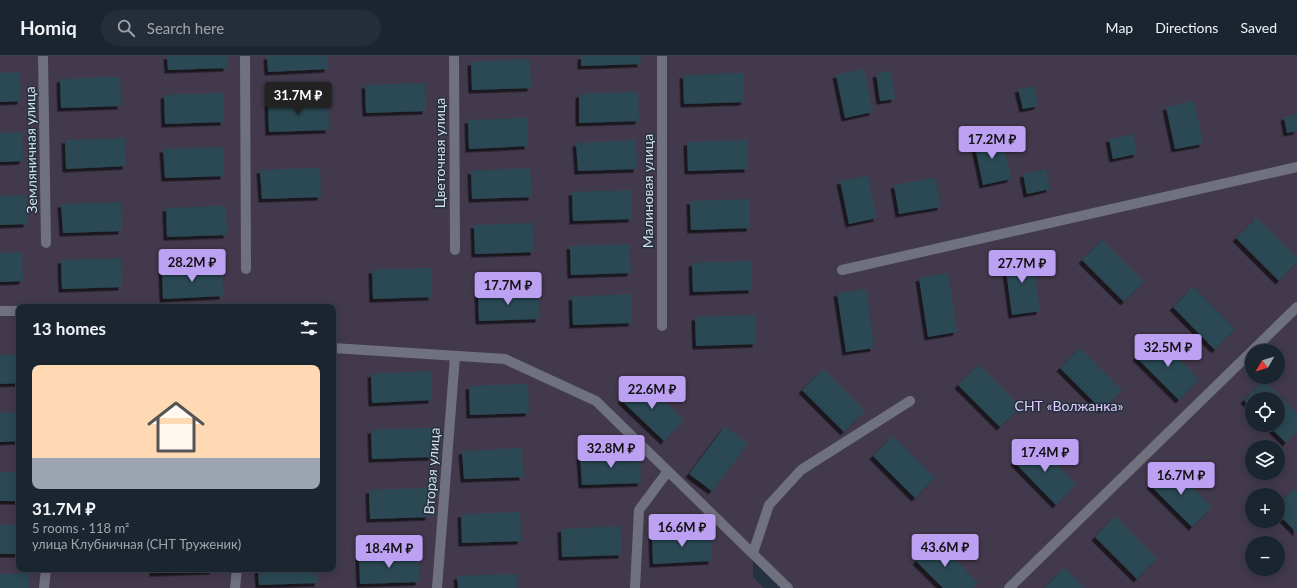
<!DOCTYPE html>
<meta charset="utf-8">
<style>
body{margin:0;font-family:Lato,sans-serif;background:#242d38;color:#f1f3f6;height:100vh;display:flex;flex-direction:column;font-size:15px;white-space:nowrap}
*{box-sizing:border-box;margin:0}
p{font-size:13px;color:#a0a5ab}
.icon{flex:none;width:22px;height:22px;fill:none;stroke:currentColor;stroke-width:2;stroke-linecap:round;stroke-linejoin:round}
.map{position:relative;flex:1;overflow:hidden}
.drawer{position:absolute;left:16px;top:248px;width:320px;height:268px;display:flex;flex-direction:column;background:#1b2530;border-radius:8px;box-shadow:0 2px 10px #0003,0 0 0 1px #39424c}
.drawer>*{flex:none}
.needle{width:26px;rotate:232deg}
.controls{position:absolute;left:1245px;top:288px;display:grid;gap:8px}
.controls a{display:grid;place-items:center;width:40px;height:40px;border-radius:50%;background:#1b2530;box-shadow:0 2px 10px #0003,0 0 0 1px #39424c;font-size:20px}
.price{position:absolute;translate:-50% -34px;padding:0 9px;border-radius:4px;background:#bca0f2;color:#111;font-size:13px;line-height:26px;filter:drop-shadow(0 1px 2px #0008)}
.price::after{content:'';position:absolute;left:50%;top:24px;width:12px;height:9px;margin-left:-6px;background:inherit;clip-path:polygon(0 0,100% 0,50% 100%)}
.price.current{background:#222;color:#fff}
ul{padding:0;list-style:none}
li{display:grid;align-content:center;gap:8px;height:212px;padding:0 16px}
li+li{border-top:1px solid #39424c}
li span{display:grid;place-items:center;height:124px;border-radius:8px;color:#555}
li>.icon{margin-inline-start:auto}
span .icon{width:72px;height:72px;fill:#fffc;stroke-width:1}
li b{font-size:17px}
h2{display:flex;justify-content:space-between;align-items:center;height:48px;padding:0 16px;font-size:17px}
header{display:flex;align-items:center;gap:24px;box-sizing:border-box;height:56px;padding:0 20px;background:#1b2530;border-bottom:1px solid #39424c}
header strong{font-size:19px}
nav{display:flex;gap:22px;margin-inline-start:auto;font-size:14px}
.search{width:280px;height:36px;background:#242d38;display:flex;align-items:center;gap:10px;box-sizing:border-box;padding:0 14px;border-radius:22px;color:#a0a5ab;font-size:15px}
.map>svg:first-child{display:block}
.green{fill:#42394c;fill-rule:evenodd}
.building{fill:#2a4a55;filter:url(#shadow)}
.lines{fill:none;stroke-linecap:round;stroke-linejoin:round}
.minor{stroke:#70717e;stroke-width:10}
.labels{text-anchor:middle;stroke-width:3;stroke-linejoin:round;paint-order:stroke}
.street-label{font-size:14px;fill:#d6dfe8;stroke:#243140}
.park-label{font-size:14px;fill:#e2cafc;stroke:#243140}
</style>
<header>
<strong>Homiq</strong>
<div class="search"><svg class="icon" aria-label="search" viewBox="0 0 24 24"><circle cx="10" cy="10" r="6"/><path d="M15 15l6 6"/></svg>Search here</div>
<nav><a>Map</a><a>Directions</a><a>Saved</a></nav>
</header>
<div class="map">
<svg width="1297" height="532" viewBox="0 0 1297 532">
<defs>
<filter id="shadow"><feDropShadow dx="-3.5" dy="3.5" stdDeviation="0" flood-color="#0009"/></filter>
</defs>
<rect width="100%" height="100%" fill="#243140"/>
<!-- green -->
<path class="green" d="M0 0H1297V532H791L753 498V521L764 532H0ZM19 251H333V513H19ZM1252 295H1278V321H1252ZM1252 343H1278V369H1252ZM1252 391H1278V417H1252ZM1252 439H1278V465H1252ZM1252 487H1278V513H1252Z"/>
<!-- building -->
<path class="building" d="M167 0H227V12L168 14Z
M267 0H327L328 13 268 16Z
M581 0H640L641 8 581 10Z
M530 3 531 32 472 34 471 6Z
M864 13 873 56 845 62 836 19Z
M891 15 895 43 880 45 876 18Z
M20 16 21 45 0 46V17Z
M743 17 744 46 684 48 683 19Z
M120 21 121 50 61 52 60 23Z
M425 27 426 55 366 57 365 29Z
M1034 30 1038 50 1023 53 1018 33Z
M638 36 639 65 579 67V38Z
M223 37 224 66 165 68 164 39Z
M328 45 329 74 269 76 268 47Z
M1194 45 1203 88 1175 93 1166 51Z
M1297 58V75L1287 77 1284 61Z
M527 62 528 90 469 93 468 64Z
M22 76 23 105 0 106V77Z
M1133 78 1137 98 1113 103 1109 83Z
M1002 80 1011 123 983 129 974 86Z
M125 82 126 110 66 113 65 84Z
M636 84 637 113 578 115 576 87Z
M747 84 748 113 688 115 687 86Z
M223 91 224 120 165 122 163 93Z
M320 112 321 141 262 143 260 114Z
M530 112 532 141 472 143 471 115Z
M1046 113 1050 133 1027 138 1023 118Z
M868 120 877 162 849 168 840 125Z
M935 122 941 151 899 158 894 129Z
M631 134 632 163 573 165 572 136Z
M26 139 27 168 0 169V140Z
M750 143V172L691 174 690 145Z
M121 146 122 175 63 177 61 148Z
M226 150 227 179 167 181 166 152Z
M1257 162 1297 202V206L1279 225 1236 182Z
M533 167 534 196 475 198 474 169Z
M1102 184 1144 226 1124 246 1082 204Z
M629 188 631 217 571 219 570 190Z
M22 196 23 225 0 226V197Z
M1032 196 1040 255 1012 259 1004 200Z
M121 202 122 231 62 233 61 204Z
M751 205 752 234 693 236 692 207Z
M222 212 223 240 163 243 162 214Z
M431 212 432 241 373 243 372 214Z
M948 217 957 276 928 281 919 222Z
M1193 231 1235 273 1215 294 1173 251Z
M866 233 874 292 846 296 837 237Z
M538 234 539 263 479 265 478 236Z
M631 238 632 267 573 269 572 241Z
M755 259 756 288 696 290 695 261Z
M1157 281 1199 323 1179 344 1136 301Z
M1080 292 1122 334 1102 354 1060 312Z
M19 298V327L0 328V299Z
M979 309 1021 351 1000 371 958 329Z
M823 313 865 355 844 376 802 334Z
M431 315 432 344 372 347 371 318Z
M641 323 684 364 664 385 621 344Z
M1264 324 1297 357V375L1286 387 1268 369H1278V343H1252V353L1244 344Z
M528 328 529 357 470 359 469 330Z
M19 356V385L0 386V357Z
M725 370 748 388 712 435 689 418Z
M431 372 432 401 372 403 371 374Z
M893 380 935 422 915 442 873 400Z
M1034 386 1076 428 1056 449 1014 406Z
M522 392 523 421 464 423 462 395Z
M640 398 641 427 582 429 580 400Z
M1170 409 1212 451 1192 471 1150 429Z
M0 416H19V445H0Z
M428 432 429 461 370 463 369 434Z
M1294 433 1297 436V477L1278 458V449Z
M520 456 521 485 462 487 461 458Z
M1115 460 1157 503 1137 523 1095 481Z
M0 469H19V498H0Z
M621 470 622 499 562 501 561 473Z
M711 477 712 505 653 508 652 479Z
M936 484 978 527 973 532H943L916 505Z
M418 497 419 526 360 528 359 500Z
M1064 512 1085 532H1044Z
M153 513H213V515L153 517Z
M258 513H318V527L259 529Z
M29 517V532H0V518Z
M517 518V532H458L457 520Z"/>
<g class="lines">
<!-- minor -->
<path class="minor" d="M43 0 46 187
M245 0 246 213
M454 0 455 194
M662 0V270
M842 214 1297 111
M0 255H19
M333 292 505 303 596 345 788 532
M753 497 769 449 801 414 910 345
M44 532 46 513
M235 532 237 513
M437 532 455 300
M635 532 639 454 668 415
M1009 532 1297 251"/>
</g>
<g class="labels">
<!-- street labels -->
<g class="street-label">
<text transform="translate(31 94) rotate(-91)" y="5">Земляничная улица</text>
<text transform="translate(440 97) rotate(-90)" y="5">Цветочная улица</text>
<text transform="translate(648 135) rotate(-90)" y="5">Малиновая улица</text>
<text transform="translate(432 415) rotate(-86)" y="5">Вторая улица</text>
</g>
<!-- park labels -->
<g class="park-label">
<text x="1069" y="355">СНТ «Волжанка»</text>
</g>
</g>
</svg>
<div class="controls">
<a><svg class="needle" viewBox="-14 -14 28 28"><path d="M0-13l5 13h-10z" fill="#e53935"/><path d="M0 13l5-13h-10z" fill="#a0a5ab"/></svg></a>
<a><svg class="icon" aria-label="locate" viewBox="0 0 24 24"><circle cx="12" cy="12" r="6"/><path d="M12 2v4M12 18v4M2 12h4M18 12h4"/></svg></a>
<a><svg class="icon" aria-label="layers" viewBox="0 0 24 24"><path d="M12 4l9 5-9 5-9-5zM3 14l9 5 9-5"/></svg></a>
<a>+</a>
<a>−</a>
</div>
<b class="price current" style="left:298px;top:60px">31.7M ₽</b>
<b class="price" style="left:992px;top:104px">17.2M ₽</b>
<b class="price" style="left:192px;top:227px">28.2M ₽</b>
<b class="price" style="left:1022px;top:228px">27.7M ₽</b>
<b class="price" style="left:508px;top:250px">17.7M ₽</b>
<b class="price" style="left:1168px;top:312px">32.5M ₽</b>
<b class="price" style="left:652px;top:354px">22.6M ₽</b>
<b class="price" style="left:611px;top:413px">32.8M ₽</b>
<b class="price" style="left:1045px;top:417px">17.4M ₽</b>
<b class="price" style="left:1181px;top:440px">16.7M ₽</b>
<b class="price" style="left:682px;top:492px">16.6M ₽</b>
<b class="price" style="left:945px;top:512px">43.6M ₽</b>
<b class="price" style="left:389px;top:513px">18.4M ₽</b>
<section class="drawer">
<h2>13 homes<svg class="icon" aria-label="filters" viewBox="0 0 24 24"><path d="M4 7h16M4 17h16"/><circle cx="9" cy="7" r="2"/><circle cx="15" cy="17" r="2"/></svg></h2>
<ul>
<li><span style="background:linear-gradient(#ffd9b3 75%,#9aa5b1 0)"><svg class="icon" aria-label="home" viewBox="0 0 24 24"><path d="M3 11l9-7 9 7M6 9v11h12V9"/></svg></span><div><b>31.7M ₽</b><p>5 rooms · 118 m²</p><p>улица Клубничная (СНТ Труженик)</p></div></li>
</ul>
</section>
</div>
